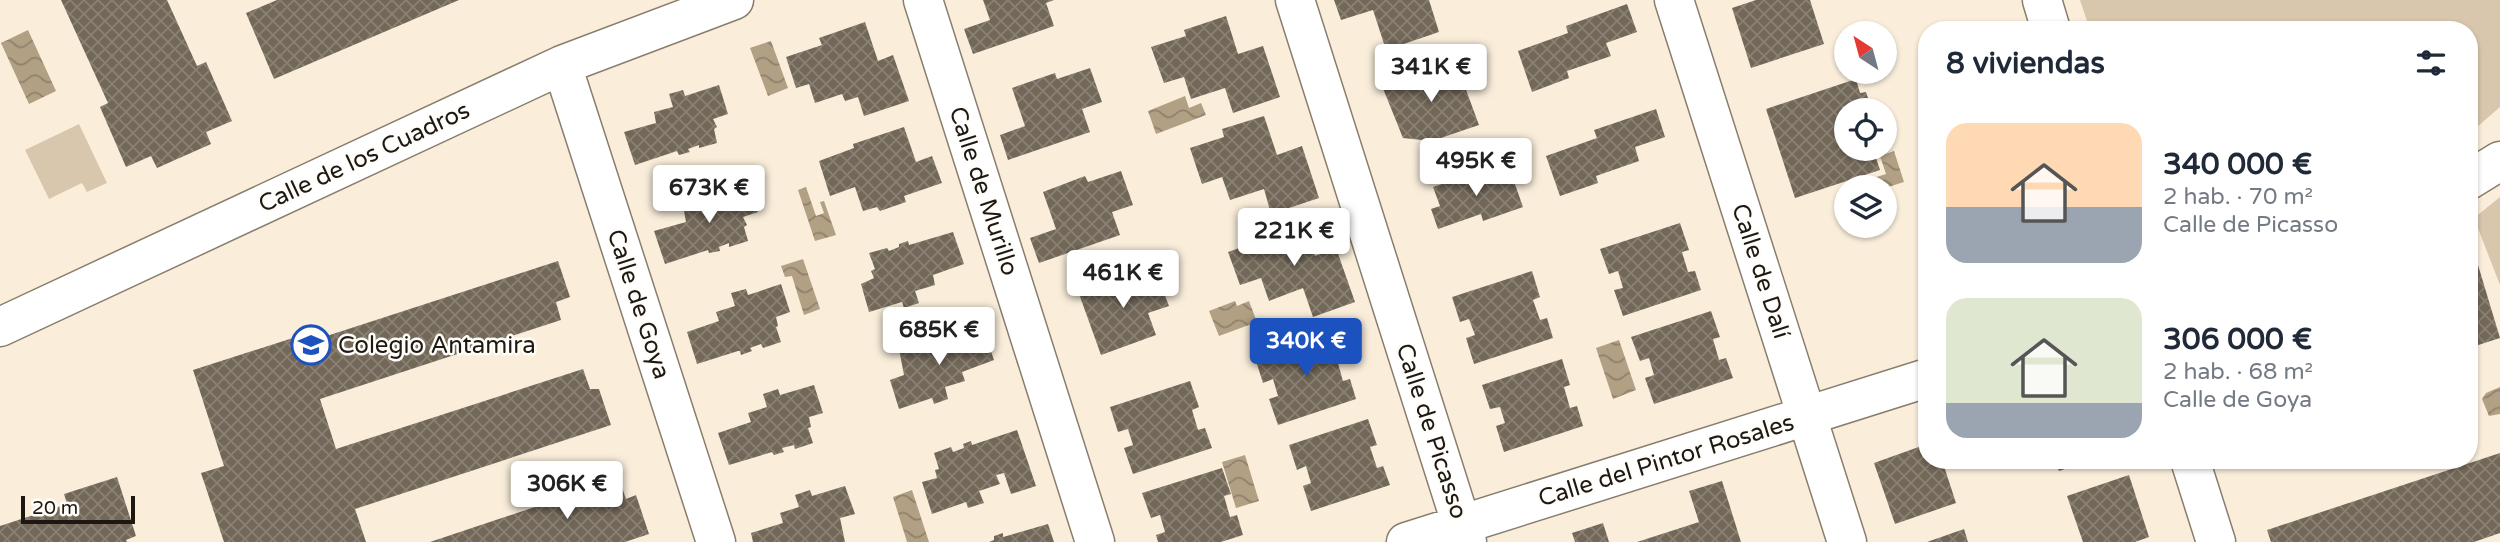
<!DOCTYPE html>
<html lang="es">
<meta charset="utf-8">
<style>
body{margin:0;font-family:"Varela Round",sans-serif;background:#f6f6f7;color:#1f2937;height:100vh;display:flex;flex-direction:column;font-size:26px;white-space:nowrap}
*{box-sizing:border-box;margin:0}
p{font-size:23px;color:#747a83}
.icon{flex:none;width:38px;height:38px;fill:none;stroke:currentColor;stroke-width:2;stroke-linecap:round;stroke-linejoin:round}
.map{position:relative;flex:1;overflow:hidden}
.drawer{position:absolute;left:1918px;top:21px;width:560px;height:448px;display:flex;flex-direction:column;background:#fff;border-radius:28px;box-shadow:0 2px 5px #0004}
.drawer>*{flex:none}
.needle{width:46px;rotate:324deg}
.fabs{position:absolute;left:1834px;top:21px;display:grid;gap:14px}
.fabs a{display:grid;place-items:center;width:63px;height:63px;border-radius:50%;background:#fff;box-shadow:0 2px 5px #0004;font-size:35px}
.scale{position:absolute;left:21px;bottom:18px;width:114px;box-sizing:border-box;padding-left:7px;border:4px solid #1d1812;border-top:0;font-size:19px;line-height:24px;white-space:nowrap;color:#1d1812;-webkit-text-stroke:5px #fffdf9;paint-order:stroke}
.price{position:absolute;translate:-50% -60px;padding:0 16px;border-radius:7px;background:#fff;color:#222;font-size:23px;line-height:46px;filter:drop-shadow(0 2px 4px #0008)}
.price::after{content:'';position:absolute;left:50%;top:42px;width:21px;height:16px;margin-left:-10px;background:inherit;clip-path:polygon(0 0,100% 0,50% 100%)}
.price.on{background:#1b52bf;color:#fff}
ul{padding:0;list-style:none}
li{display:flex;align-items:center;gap:21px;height:175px;padding:0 28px}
li span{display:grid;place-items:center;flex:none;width:196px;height:140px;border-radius:21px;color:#555}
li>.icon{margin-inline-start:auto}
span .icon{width:84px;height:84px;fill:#fffc;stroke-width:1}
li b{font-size:30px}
h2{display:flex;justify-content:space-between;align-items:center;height:84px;padding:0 28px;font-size:30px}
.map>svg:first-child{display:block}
.green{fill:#d9c7ad}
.water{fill:url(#water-waves)}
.building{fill:url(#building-cross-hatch)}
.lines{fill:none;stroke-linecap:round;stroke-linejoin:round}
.street-casing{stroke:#897e6e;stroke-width:41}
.street{stroke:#fff;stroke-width:38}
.labels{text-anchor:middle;stroke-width:5;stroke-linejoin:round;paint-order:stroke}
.street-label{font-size:24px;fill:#1d1812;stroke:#fffdf9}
.poi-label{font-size:24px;fill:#1d1812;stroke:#fffdf9;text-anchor:start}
</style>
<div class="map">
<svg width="2500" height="542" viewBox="0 0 2500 542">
<defs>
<pattern id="water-waves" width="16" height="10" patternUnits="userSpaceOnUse" patternTransform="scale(1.75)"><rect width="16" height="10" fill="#b2a084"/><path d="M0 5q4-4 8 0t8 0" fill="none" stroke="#90816b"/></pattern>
<pattern id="building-cross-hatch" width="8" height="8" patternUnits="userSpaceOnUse" patternTransform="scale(1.75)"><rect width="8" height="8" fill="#736858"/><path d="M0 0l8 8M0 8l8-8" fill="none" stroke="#898175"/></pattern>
</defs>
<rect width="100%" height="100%" fill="#faeedb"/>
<!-- green -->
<path class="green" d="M2080 0H2500V107L2469 134V30H2090Z
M79 124 107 183 87 192 82 183 49 199 25 150Z
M2500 197V285L2474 218Z"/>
<!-- water -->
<path class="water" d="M28 30 56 91 29 104 1 43Z
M771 41 788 88 768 96 750 48Z
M1185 96 1189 108 1201 103 1206 115 1156 134 1148 111Z
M1894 151 1904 182 1885 188 1855 187 1854 184 1886 174 1880 156Z
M806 187 816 216 824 213 820 202 824 201 836 235 815 241 798 190Z
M803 259 820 309 804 315 792 276 785 277 781 266Z
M1235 301 1237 306 1249 301 1257 322 1219 336 1209 311Z
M1619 340 1636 390 1613 399 1596 348Z
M2500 387V414L2489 416 2482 399 2486 393Z
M1245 455 1259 501 1236 508 1222 462Z
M912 490 929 542H907L893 497Z"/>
<!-- building -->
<path class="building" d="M61 0H167L197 66 206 62 232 121 206 132 211 144 157 168 151 156 126 167 100 107 108 103Z
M277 0H459L274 79 246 13Z
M983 0H1054L1046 3 1054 26 973 54 964 29 990 20Z
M1334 0H1429L1439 32 1386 50 1373 10 1341 20Z
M1756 0H1810L1824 44 1751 68 1732 8Z
M1627 4 1637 32 1606 43 1611 56 1567 71 1569 78 1532 92 1518 51 1568 33 1566 26Z
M1226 16 1238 54 1263 46 1280 97 1233 113 1225 88 1191 99 1184 77 1164 83 1151 47 1186 36 1184 30Z
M865 22 878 61 893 55 909 101 864 116 858 97 845 101 842 94 815 103 809 84 796 88 786 57 822 45 819 38Z
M1455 60 1479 125 1432 141 1403 138 1382 86Z
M1090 68 1102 102 1082 109 1090 132 1008 160 1000 135 1025 126 1012 88 1055 73 1057 79Z
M1856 79 1860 93 1866 92 1872 110H1846V149H1873L1880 170 1795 198 1766 109Z
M719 85 728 114 713 119 717 127 714 129 717 143 699 148V145L688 149 690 152 679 155 677 151 635 165 624 132 656 123 654 112 673 107 669 94 683 90 685 96Z
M1656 109 1665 137 1635 147 1639 161 1596 176 1598 183 1560 196 1546 156 1597 138 1594 130Z
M1264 116 1277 155 1302 146 1319 198 1271 214 1264 189 1230 200 1222 177 1202 184 1190 148 1224 137 1222 129Z
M904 127 916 162 932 156 942 183 904 196 906 202 880 211 877 207 863 211 855 187 830 196 819 161 854 148 853 144Z
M1509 167 1523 207 1483 221 1481 214 1438 229 1431 209 1440 206 1433 187 1463 177 1465 183Z
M1121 171 1133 205 1112 212 1120 235 1039 263 1030 238 1056 229 1043 192 1085 176 1088 182Z
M749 184 758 212 743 217 747 225 744 227 748 241 729 247V243L719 247 720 251 709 253 708 250 665 264 654 231 686 222 684 211 703 205 698 192 713 188 716 195Z
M1302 218 1315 256 1336 248 1355 302 1313 317 1303 288 1269 301 1261 278 1240 285 1228 252 1261 240 1259 233Z
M1680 223 1689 250 1682 252 1688 272 1695 271 1701 290 1623 316 1614 290 1623 288 1618 271 1609 274 1600 249Z
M953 232 964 264 933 275 935 285 915 291 919 303 904 308 902 302 869 312 861 284 874 278 871 271 875 269 869 253 887 248 889 251 899 247V244L908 241 909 245Z
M558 261 570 297 556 302 561 320 320 399 336 449 583 369 590 389H599L611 425 355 509 366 542H224L201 473 224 466 193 370 299 336 302 344Z
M2478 265 2500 338 2469 348V268Z
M1156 271 1169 306 1148 313 1156 335 1101 355 1078 291 1120 276 1123 283Z
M1532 271 1540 297 1533 300 1540 320 1547 318 1553 338 1474 364 1466 338 1475 335 1469 319 1460 322 1452 297Z
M781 284 790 312 776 317 778 326 776 327 781 342 763 348 761 344 750 348 752 351 741 355 740 351H738L697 364 687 332 719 321 716 312 735 306 731 293 746 289 748 295Z
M1711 311 1720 337 1713 339 1719 360 1726 358 1733 378 1654 404 1645 378 1654 375 1649 358 1640 361 1631 337Z
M983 328 994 360 962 372 965 381 945 387 948 399 934 404 932 398 899 409 890 380 904 375 899 349 917 344 919 348 929 344 928 341 938 337V341Z
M1335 332 1344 358 1337 360 1343 381 1350 379 1356 399 1278 425 1269 399 1278 396 1273 379 1263 383 1255 358Z
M1562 359 1570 385 1564 387 1570 408 1577 406 1583 426 1504 452 1496 426 1505 423 1500 407 1490 409 1482 385Z
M1190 381 1199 407 1192 410 1198 430 1205 428 1212 448 1133 474 1124 448 1133 445 1128 429 1118 432 1110 407Z
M814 385 823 413 809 417 811 427 808 428 813 443 795 449 794 445 782 448 784 452 774 455 772 452 729 465 718 433 751 422 748 413 767 407 763 394 778 389 780 395Z
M1368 419 1377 445 1370 447 1377 468 1383 466 1390 485 1311 511 1303 486 1311 483 1306 466 1297 470 1289 445Z
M1017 430 1036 486 1011 494 1004 473 996 475 1000 484 979 491 984 503 968 508 966 502 932 514 922 482 937 478 935 470 939 469 934 453 951 447 953 452 964 448 963 444 971 441 972 445Z
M1927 444V460H1942L1956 503 1895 524 1874 463Z
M2500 453V533L2474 542H2271L2267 530Z
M2055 460H2088L2089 461 2059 471Z
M1222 468 1231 494 1224 496 1230 517 1237 515 1243 535 1221 542H1158L1156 535 1165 532 1160 515 1151 518 1142 493Z
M2129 475 2149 537 2135 542H2083L2067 496Z
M117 477 136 536 126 540 127 542H0V526L67 504 64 494Z
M619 479 626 499 636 495 649 534 625 542H430Z
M1722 481 1741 542H1637L1699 522 1689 491Z
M845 486 855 514 840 518 845 542H753L751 533 783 523 780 513 799 507 795 495 810 490 812 496Z
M1603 523 1609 542H1575L1572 533Z
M1048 524 1054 542H989L994 540V536L1003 533V537Z
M1964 529 1968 542H1927Z"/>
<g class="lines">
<!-- street casing -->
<g class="street-casing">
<path id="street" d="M923 0 1095 542
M1295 0 1467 542
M1674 0 1847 542
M2042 0 2051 30
M562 65 716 542
M2469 180 2500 161
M0 327 562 65 734 0
M2190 460 2216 542
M1406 542 1927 378"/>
</g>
<!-- street -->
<use href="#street" class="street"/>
</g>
<!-- icons -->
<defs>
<g id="school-ring" transform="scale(2.0125)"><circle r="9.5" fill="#fffdf9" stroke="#1b52bf" stroke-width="1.5"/><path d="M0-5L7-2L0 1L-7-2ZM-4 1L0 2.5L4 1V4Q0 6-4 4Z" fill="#1b52bf"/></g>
</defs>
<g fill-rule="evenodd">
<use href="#school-ring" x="311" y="345"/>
</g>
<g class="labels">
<!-- street labels -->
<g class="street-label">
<text transform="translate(364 157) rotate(-25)" y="8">Calle de los Cuadros</text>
<text transform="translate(984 191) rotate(72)" y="8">Calle de Murillo</text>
<text transform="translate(1761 271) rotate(72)" y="8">Calle de Dalí</text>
<text transform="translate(639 304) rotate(72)" y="8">Calle de Goya</text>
<text transform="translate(1432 431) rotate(72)" y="8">Calle de Picasso</text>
<text transform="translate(1666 460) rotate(-17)" y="8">Calle del Pintor Rosales</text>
</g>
<!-- poi labels -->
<g class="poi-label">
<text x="338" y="353">Colegio Antamira</text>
</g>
</g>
</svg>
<div class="fabs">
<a><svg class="needle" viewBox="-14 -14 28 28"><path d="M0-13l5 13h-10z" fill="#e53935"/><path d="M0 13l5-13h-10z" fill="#747a83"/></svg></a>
<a><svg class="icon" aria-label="locate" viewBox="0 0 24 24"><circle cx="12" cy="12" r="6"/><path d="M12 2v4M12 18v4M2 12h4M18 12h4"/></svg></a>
<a><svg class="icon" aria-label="layers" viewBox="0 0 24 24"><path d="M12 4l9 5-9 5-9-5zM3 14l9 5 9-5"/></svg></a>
</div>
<div class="scale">20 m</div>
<b class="price" style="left:1431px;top:104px">341K €</b>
<b class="price" style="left:1476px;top:198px">495K €</b>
<b class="price" style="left:709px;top:225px">673K €</b>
<b class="price" style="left:1294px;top:268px">221K €</b>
<b class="price" style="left:1123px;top:310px">461K €</b>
<b class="price" style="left:939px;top:367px">685K €</b>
<b class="price on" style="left:1306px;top:378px">340K €</b>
<b class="price" style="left:567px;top:521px">306K €</b>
<section class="drawer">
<h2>8 viviendas<svg class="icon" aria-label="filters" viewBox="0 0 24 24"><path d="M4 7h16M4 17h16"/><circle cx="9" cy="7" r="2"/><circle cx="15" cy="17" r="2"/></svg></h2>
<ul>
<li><span style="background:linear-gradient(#ffd9b3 60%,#9aa5b1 0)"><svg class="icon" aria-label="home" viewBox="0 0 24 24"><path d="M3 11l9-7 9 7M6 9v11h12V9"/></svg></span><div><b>340 000 €</b><p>2 hab. · 70 m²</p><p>Calle de Picasso</p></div></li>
<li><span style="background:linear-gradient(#dfe7d0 75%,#9aa5b1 0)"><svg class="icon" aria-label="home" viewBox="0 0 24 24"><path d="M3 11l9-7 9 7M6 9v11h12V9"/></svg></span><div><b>306 000 €</b><p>2 hab. · 68 m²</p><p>Calle de Goya</p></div></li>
</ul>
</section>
</div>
